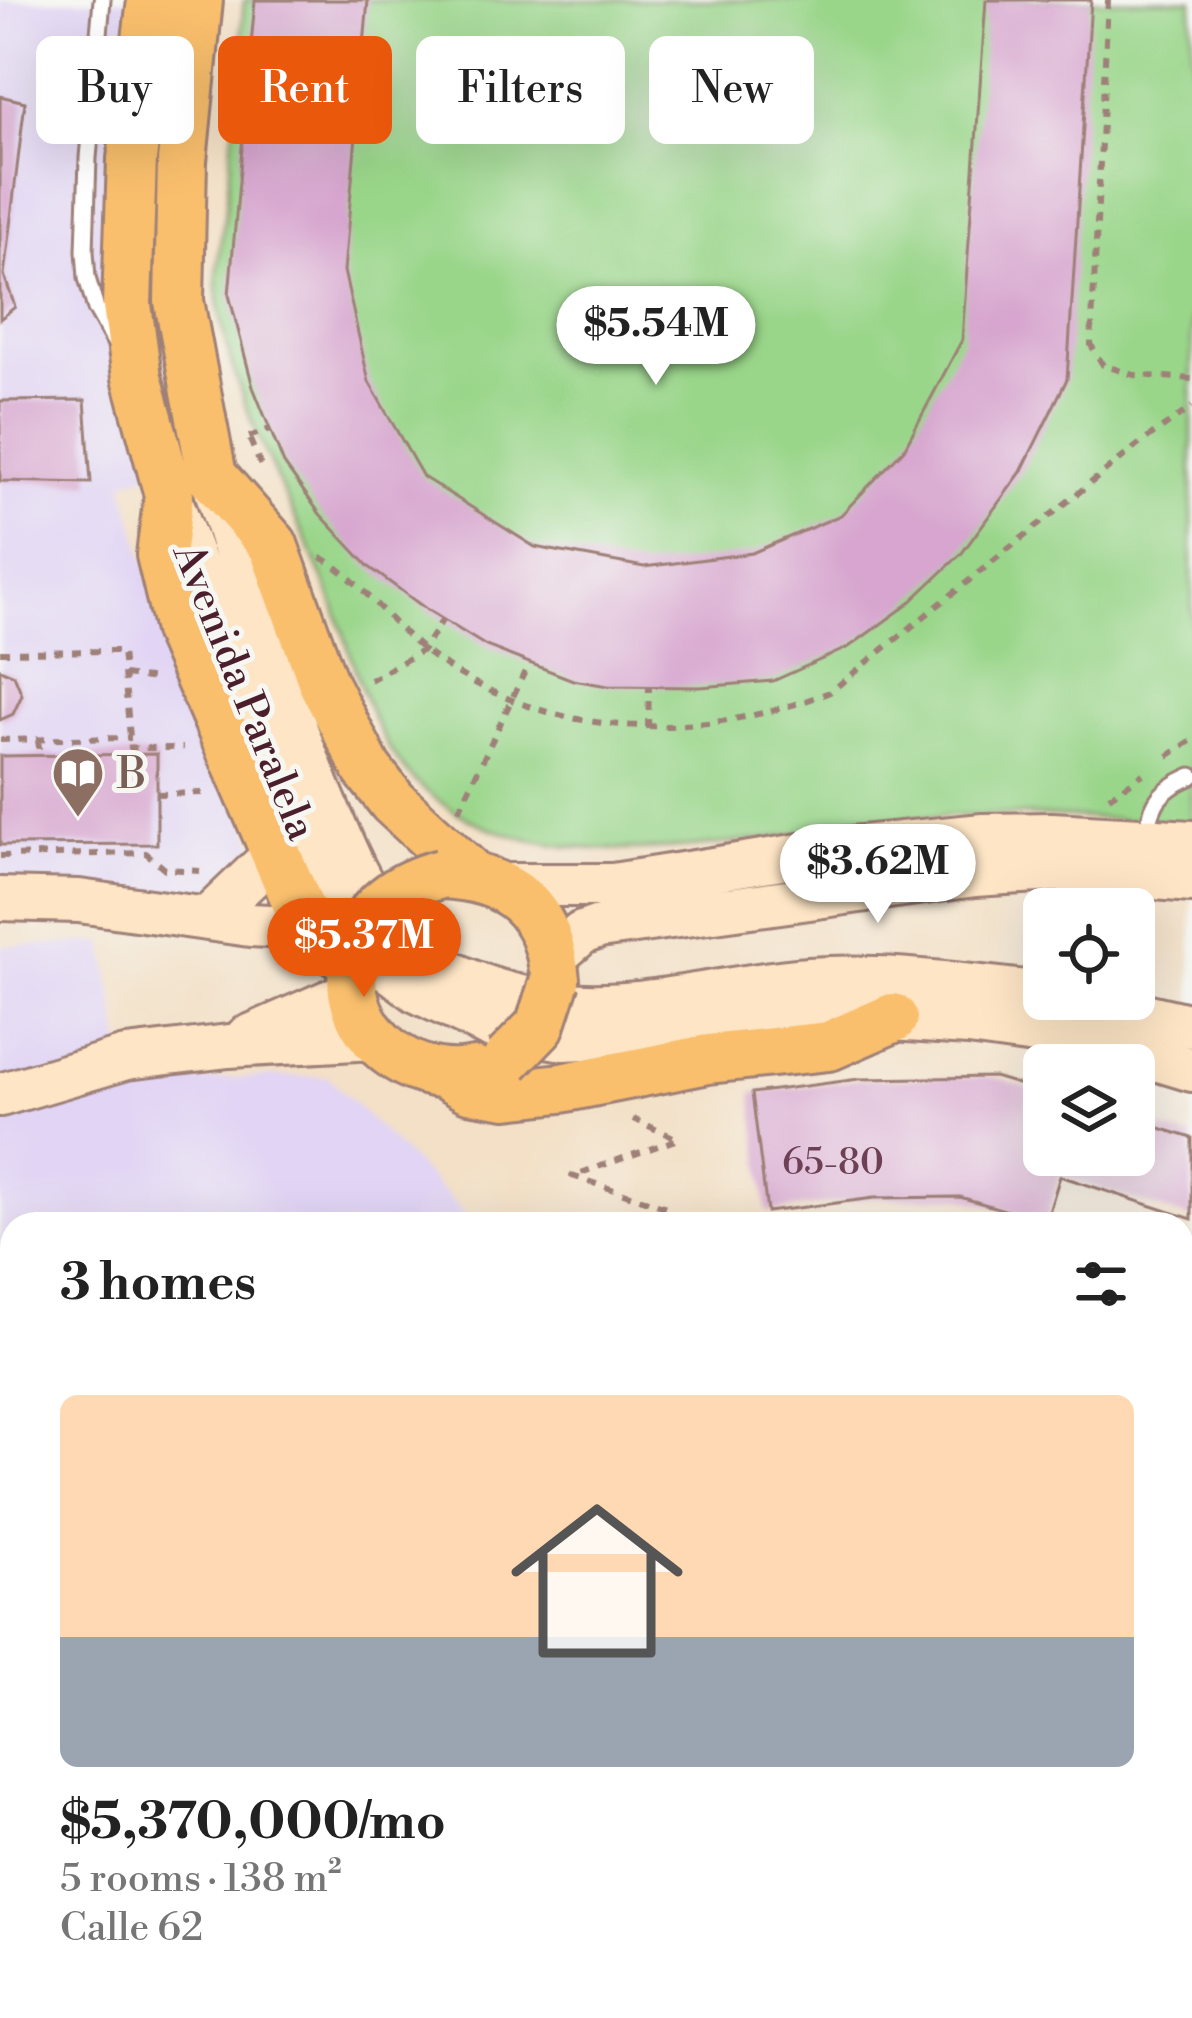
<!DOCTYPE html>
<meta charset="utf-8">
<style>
body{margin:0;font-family:"Libre Bodoni",serif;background:#f2f2f2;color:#222;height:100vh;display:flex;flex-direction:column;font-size:45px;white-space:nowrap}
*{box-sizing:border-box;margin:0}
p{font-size:39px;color:#767676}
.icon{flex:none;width:66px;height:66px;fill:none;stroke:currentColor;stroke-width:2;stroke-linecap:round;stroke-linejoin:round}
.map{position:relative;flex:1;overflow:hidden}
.side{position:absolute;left:0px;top:1212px;width:1194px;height:807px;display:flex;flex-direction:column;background:#fff;border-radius:36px 36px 0 0;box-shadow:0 12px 48px #0002}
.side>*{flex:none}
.banner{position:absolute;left:36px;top:36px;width:1122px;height:108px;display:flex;gap:24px}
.fabs{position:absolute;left:1023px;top:888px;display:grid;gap:24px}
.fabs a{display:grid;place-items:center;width:132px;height:132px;border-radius:18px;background:#fff;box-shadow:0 12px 48px #0002;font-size:60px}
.price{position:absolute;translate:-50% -102px;padding:0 27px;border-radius:42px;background:#fff;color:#222;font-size:39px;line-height:78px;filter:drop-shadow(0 3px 6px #0008)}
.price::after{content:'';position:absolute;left:50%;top:72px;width:36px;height:27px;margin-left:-18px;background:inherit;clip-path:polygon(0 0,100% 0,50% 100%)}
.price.active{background:#ea580c;color:#fff}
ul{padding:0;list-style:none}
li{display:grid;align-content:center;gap:24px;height:636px;padding:0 60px}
li span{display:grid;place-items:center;height:372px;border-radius:18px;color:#555}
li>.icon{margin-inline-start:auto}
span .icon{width:216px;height:216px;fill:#fffc;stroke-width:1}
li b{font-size:51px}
h2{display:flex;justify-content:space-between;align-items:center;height:144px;padding:0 60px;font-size:51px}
.pill{padding:0 42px;border-radius:18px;background:#fff;box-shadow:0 12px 48px #0002;font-size:42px;line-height:108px}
.pill.active{background:#ea580c;color:#fff}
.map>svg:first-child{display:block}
.built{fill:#e1d4f4}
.green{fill:#9ad68a;stroke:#727a5a;stroke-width:3}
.building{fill:#d7a5cf}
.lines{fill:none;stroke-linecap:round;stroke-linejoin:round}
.lane-casing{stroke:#9e8078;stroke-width:21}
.street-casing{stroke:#9e8078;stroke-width:36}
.secondary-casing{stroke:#9e8078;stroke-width:48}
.primary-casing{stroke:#9e8078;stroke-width:54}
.path{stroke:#9e8078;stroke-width:6;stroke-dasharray:9 9;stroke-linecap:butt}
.lane{stroke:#fff;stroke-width:15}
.street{stroke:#fff;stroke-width:30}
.secondary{stroke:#fde5c5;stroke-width:42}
.primary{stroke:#f9bf6d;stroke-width:48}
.primary-bridge-casing{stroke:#9e8078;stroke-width:54;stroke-linecap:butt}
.primary-bridge{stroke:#f9bf6d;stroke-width:48}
.labels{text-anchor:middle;stroke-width:10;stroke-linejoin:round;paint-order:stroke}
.number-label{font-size:36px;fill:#6d4054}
.street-label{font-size:42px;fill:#4a1f2b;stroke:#f6f6f2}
.education-label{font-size:42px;fill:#785e54;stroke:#f6f6f2;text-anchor:start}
</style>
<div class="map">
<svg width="1192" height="2018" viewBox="0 0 1192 2018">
<rect width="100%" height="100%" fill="#f6f6f2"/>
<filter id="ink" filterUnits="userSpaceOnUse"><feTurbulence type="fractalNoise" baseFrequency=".00833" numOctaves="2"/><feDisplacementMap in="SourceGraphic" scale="24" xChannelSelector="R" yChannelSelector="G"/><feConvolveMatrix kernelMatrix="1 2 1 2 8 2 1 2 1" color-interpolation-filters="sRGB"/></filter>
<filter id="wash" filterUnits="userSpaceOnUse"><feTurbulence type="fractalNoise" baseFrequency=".004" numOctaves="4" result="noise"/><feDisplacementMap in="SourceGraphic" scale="48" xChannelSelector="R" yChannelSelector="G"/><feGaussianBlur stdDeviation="2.7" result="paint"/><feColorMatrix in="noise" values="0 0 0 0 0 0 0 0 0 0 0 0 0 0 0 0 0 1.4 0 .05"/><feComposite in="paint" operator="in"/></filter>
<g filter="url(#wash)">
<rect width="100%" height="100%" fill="#f3e0c6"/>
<!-- built -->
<path class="built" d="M0 0H150L132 209 166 467 123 482 152 588 261 859 210 907 0 889Z
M104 942 128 1084 272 1076 328 1077 475 1224H12V1695L0 1698V946Z"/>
<!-- green -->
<path class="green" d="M244 0H1192V825C1108 819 1024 812 939 817 785 826 540 904 415 781 362 729 354 649 326 585 287 494 229 397 218 297 214 267 224 229 227 198 234 132 239 66 244 0Z
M12 1710V1910L0 1916V1713Z"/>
<g id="blocks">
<!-- building -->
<path class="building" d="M255 0H368L344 271 369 382 423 477 535 547 644 567 752 553 841 515 904 449 962 340 986 0H1091L1067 379 1021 472 962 553 907 605 849 647 773 681 700 687 608 686 573 680 486 646 426 609 369 567 320 514 284 464 253 387 229 295Z
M0 96 25 102 4 275 15 307 0 319Z
M85 400 91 483 0 481V401Z
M0 669 14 675 22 695 13 714 0 720Z
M157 754V844L0 845V756Z
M994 1077 1044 1092V1155H1134V1120L1192 1138V1219L1060 1176 1046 1222 960 1197 874 1198 767 1212 752 1093 859 1079Z
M1182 1270 1192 1279V1360L1182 1351Z
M1182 1512 1192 1515V1603L1182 1600Z
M1182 1690 1192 1693V1865L1182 1862Z
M1182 1964 1192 1966V2018H598L593 2007H1182Z
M188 2007H274L263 2018H199Z
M332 2007H439L449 2018H319Z"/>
</g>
</g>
<g filter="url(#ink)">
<use href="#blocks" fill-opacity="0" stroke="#9e8078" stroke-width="3"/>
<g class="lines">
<!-- lane casing -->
<g class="lane-casing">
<path id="lane" d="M102 0 88 158 85 251 87 278 96 309 116 344
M1146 836C1152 802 1159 790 1192 776
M0 1448H12"/>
</g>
<!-- street casing -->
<g class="street-casing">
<path id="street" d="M1182 1374 1192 1381
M1182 1638 1192 1641
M0 1954 12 1943
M452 2007 463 2018"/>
</g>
<!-- secondary casing -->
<g class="secondary-casing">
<path id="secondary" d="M212 477C244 582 277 685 318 786 338 832 356 883 388 923 426 973 506 999 565 1004 648 1011 727 985 809 979 886 973 967 986 1044 994
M169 495 263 745 307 848 367 953 417 991 490 1026 564 1039 649 1035 815 1014 969 1024 1100 1042 1192 1070
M500 885H613L831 850 983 835 1052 834 1192 842
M0 899 79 901 250 925 308 928
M210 916 275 854
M553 958 582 933 599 927 975 875 1056 870 1192 881
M1075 999 1192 1026
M246 1038 353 991
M0 1095 126 1058 229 1046 375 1038
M1182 1915 1192 1918
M0 1986H12
M65 2007 84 2018
M488 2018V2007"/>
</g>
<!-- primary casing -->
<g class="primary-casing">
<path id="primary" d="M152 0 132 159 127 305 137 377 169 495 161 555 179 630 308 928 323 943 353 961
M198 0 182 161 179 301 212 476 273 545 323 683 367 769 393 802 472 875
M441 874C511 877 549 908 555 980
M354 944C353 959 351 977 353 992 362 1047 421 1084 474 1072
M446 1075 469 1088 507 1094 561 1088 708 1059 829 1046 893 1018"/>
</g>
<!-- path -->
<path class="path" d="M1108 0 1091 345 1103 365 1134 375 1192 379
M228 128 244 129
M249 437 270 429
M250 440 261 466
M321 557C361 580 390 625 429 654 548 742 697 743 830 692L1138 445 1192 407
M0 652 122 651 131 748H183
M124 675 156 679
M370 680 423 650 443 619
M648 728 649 688
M0 740 131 738
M38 740 40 755
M1168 756 1192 740
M157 794 207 793
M1109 797 1143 774
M459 810 528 665
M0 856 146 853 165 869 200 871
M603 1224 669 1208 572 1176 678 1139 633 1119
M0 1365 12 1370"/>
<!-- lane -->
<use href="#lane" class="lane"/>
<!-- street -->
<use href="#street" class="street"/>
<!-- secondary -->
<use href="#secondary" class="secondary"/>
<!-- primary -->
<use href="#primary" class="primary"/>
<!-- primary-bridge casing -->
<g class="primary-bridge-casing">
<path id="primary-bridge" d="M354 944C370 906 401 884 441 874
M507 1060 540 1026 555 980"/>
</g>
<!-- primary-bridge -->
<use href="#primary-bridge" class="primary-bridge"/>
</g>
</g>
<!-- icons -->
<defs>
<g id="library-pin" transform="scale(2.7)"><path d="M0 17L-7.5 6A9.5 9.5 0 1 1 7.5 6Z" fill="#8d6e63" stroke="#f6f6f2"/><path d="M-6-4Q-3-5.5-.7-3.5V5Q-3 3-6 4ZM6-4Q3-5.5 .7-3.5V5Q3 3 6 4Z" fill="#fff"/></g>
</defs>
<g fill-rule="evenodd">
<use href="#library-pin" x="78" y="773"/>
</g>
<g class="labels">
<!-- number labels -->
<g class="number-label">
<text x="833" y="1174">65-80</text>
</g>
<!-- street labels -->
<g class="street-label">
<text transform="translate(246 691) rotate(68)" y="15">Avenida Paralela</text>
</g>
<!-- education labels -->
<g class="education-label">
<text x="117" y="788">B</text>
</g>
</g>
</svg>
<div class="fabs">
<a><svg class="icon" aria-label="locate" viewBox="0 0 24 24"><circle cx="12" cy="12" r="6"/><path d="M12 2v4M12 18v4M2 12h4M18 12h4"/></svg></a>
<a><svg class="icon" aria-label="layers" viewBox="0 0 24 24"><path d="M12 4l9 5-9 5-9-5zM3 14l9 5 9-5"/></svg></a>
</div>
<b class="price" style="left:656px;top:388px">$5.54M</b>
<b class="price" style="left:878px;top:926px">$3.62M</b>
<b class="price active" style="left:364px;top:1000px">$5.37M</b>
<div class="banner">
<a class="pill">Buy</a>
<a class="pill active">Rent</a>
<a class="pill">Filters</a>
<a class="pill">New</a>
</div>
<section class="side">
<h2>3 homes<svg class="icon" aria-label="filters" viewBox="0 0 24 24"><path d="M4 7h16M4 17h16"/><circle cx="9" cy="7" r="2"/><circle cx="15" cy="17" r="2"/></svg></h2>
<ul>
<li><span style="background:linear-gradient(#ffd9b3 65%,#9aa5b1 0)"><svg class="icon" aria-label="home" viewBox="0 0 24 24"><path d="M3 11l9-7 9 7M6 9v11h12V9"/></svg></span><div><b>$5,370,000/mo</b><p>5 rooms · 138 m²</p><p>Calle 62</p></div></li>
</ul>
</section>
</div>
